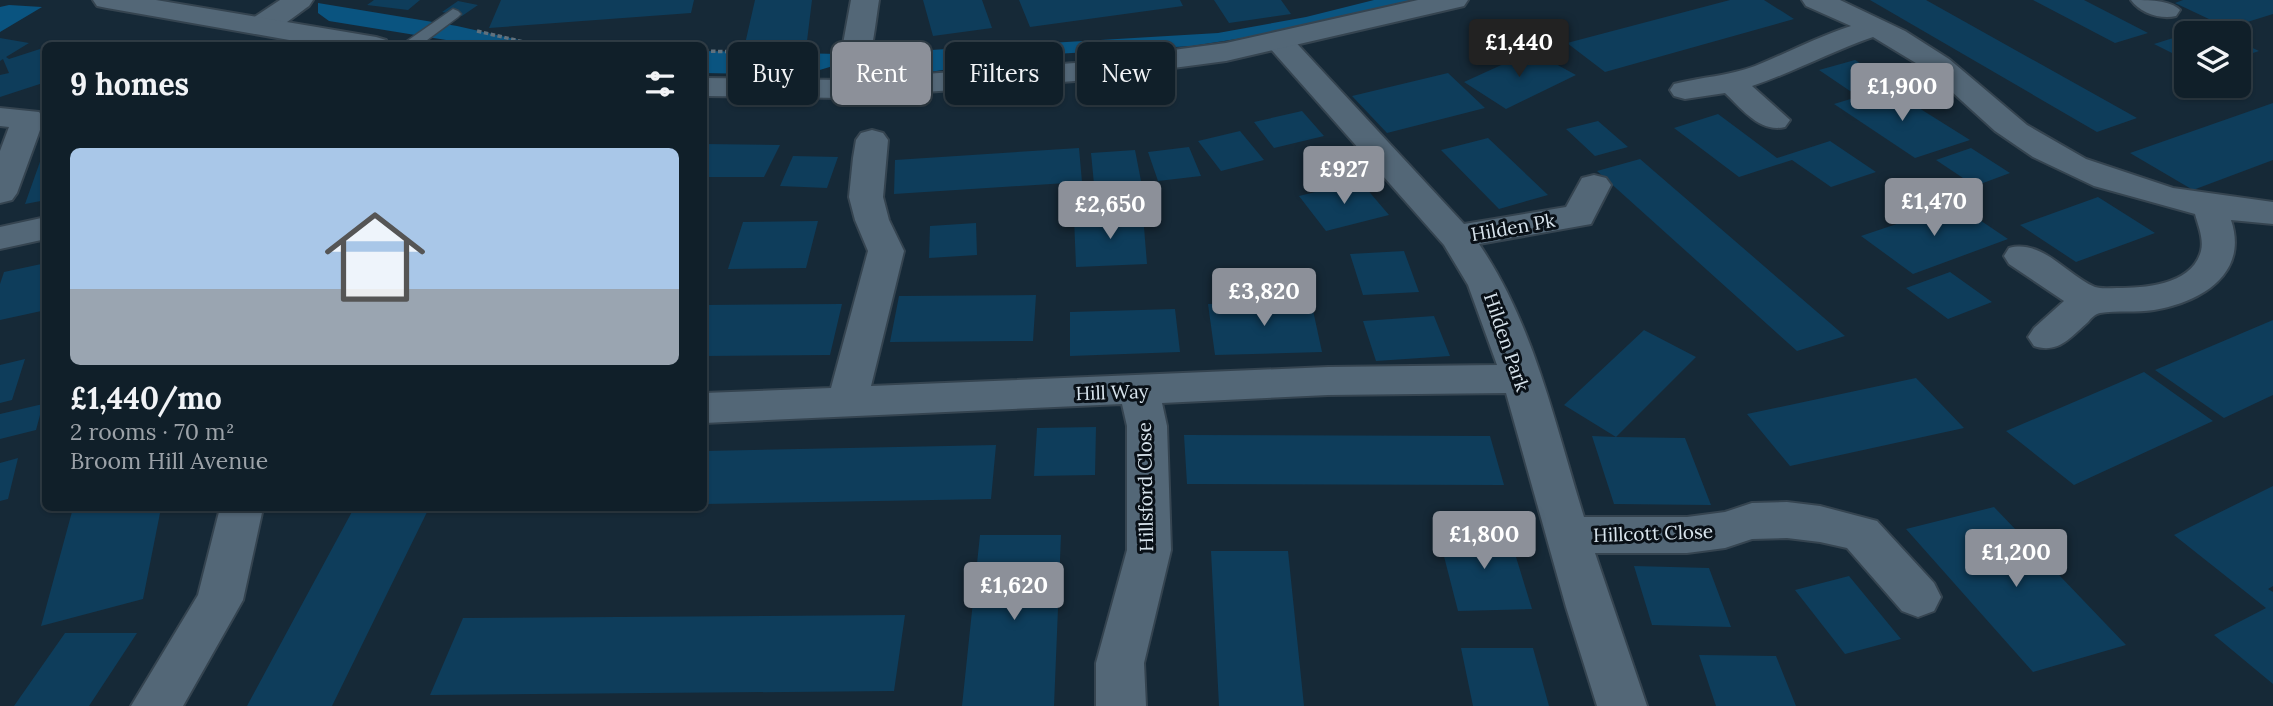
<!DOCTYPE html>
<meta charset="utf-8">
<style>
body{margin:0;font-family:Lora,serif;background:#1e2c35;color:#f1f3f6;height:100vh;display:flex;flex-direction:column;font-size:26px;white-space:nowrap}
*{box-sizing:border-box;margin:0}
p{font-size:23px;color:#9ca2a8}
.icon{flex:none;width:38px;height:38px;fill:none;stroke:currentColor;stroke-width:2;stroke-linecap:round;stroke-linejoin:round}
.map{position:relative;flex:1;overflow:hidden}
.details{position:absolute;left:42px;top:42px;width:665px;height:469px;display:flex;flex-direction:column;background:#101f29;border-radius:10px;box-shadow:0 2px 5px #0004,0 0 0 2px #303d46}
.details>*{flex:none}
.guide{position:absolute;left:728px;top:42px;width:665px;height:63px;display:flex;gap:14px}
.buttons{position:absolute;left:2174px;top:21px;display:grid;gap:14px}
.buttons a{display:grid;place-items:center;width:77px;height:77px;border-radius:10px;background:#101f29;box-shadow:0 2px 5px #0004,0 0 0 2px #303d46;font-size:35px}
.price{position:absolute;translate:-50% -60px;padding:0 16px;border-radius:7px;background:#8c9099;color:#fff;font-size:23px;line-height:46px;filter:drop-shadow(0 2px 4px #0008)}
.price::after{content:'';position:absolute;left:50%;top:42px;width:21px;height:16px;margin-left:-10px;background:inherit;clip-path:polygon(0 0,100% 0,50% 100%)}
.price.on{background:#222;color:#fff}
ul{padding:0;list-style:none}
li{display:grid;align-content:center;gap:14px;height:371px;padding:0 28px}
li span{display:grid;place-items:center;height:217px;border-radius:10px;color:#555}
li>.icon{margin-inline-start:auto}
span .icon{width:126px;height:126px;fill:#fffc;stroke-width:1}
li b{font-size:30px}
h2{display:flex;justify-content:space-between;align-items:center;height:84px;padding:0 28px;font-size:30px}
.pill{padding:0 24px;border-radius:10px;background:#101f29;box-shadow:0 2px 5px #0004,0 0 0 2px #303d46;font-size:24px;line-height:63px}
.pill.on{background:#8c9099;color:#fff}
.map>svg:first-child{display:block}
.green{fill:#0a5480}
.building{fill:#0e3d5b}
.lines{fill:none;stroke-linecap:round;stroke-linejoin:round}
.service-casing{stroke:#354450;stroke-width:3}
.minor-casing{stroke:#354450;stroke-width:4}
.tertiary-casing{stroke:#354450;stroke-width:4}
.path{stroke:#61717d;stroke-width:3.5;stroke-dasharray:4.5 2.5;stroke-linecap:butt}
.service{fill:#536777;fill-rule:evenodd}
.minor{fill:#536777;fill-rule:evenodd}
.tertiary{fill:#536777;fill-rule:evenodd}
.labels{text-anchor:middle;stroke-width:6;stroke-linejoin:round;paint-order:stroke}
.street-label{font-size:19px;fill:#d8e4ed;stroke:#091017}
</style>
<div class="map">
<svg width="2273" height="706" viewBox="0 0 2273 706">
<rect width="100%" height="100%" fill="#162937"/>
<!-- green -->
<path class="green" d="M1374 0H1415L1262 35 1192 46 1055 54 922 73 896 74 881 62V53L1218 33 1306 17Z
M318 3 457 26 541 45H477L329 21 318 13Z
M9 5 42 7 0 32V7Z
M704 51 838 54 833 66 803 75 704 73Z"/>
<!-- building -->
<path class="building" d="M374 0H420L408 10 367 5Z
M501 0H694L691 13 489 28Z
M755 0H812L807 41 745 44Z
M923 0H982L992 28 933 36Z
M1019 0H1180L1183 6 1030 27Z
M1214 0H1281L1291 14 1229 23Z
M1730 0H1764L1794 19 1605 72 1567 43Z
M1870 0H1926L2137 118 2097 132Z
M2033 0H2084L2148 33 2115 43Z
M2183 0H2273V14L2228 28 2175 3Z
M458 1 478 5 462 16 442 12Z
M1508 22 1526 35 1504 43 1485 30Z
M2186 34V60L2154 44Z
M0 38 29 43 6 57 9 59 40 49 46 60V82L0 97V75L9 73 3 59 0 61Z
M2238 41 2259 51 2238 58Z
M1532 51 1576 75 1506 109 1464 82Z
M1855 60 1887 80 1850 91 1819 70Z
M1448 73 1485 108 1387 133 1352 96Z
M1887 88 1970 140 1915 158 1834 104Z
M2273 103V160L2193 190 2130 153Z
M1302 111 1324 136 1274 148 1254 122Z
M1718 114 1777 158 1830 141 1876 172 1831 187 1792 160 1739 177 1674 128Z
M1598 121 1628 147 1595 156 1566 129Z
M1240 131 1264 160 1221 171 1198 141Z
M1488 138 1548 195 1499 209 1441 150Z
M704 144 780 145 764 177H704Z
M1189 147 1201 176 1158 181 1148 152Z
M1079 148 1082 182 894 194 895 160Z
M1971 148 2010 173 1975 186 1936 160Z
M1135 150 1141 181 1094 184 1091 153Z
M793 156 838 157 827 188 780 186Z
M46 158V200L25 204 41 159Z
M1640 159 1845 336 1797 351 1597 171Z
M1360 181 1389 215 1326 231 1299 196Z
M2098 197 2155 233 2076 262 2020 225Z
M1956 204 2008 239 1913 274 1861 236Z
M1143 215 1147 264 1076 267 1074 217Z
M818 221 806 268 728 269 743 222Z
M976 223 977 255 929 258 930 226Z
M1404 251 1419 292 1363 295 1350 254Z
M46 263V310L0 320V284L4 272Z
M1950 272 1992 302 1948 319 1906 288Z
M1036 295 1033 341 890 342 899 296Z
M1311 301 1322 352 1215 355 1208 304Z
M842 304 830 355 704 356V305Z
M1175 309 1180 352 1070 356V312Z
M1434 316 1450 356 1376 361 1363 321Z
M2273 320V395L2224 418 2155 370Z
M1644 330 1696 357 1616 437 1685 438 1711 505 1614 504 1592 436 1616 437 1564 405Z
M25 359 12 400 0 403V365Z
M2144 372 2213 421 2074 485 2006 431Z
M1916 378 1964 428 1790 466 1747 414Z
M43 404 36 430 0 439V414Z
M1096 427 1095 475 1034 476 1037 428Z
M1184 435 1490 436 1504 485 1187 484Z
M996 445 991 499 704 504V451Z
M18 458 8 499 0 501V463Z
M2273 486V586L2268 589 2273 592V684L2214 635 2266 608 2174 535Z
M1994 507 2126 645 2033 672 1906 529Z
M73 508H161L143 599 41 626Z
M354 508H429L332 706H247Z
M1508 531 1532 609 1458 611 1438 533Z
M980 535H1061L1054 706H962Z
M1211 551H1288L1304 706H1219Z
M1634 566 1709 568 1731 627 1652 625Z
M1849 576 1901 639 1845 654 1795 590Z
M905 615 894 691 430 695 463 618Z
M65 633H137L89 706H14Z
M1461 648H1533L1549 706H1473Z
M1699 655 1776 656 1796 706H1716Z"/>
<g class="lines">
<!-- service casing -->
<g class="service-casing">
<path id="service" d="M453 9 458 11 461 14 458 17 419 46H400Z"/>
</g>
<!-- minor casing -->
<g class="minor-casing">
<path id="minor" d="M280 0H313L309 6C291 18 272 38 250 32L246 26 250 20Z
M851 0H879C874 32 872 68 854 95L843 98 832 95 828 89 841 55Z
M1802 0H1840L1905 31 1949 59 2027 125 2086 159 2173 188 2273 202V224L2231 220C2249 274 2201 302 2154 310 2136 313 2117 310 2100 313 2095 314 2091 318 2088 322 2070 338 2058 354 2034 346L2028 337 2034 328 2064 301 2009 264 2004 256 2009 248C2043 239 2066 275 2095 287 2101 289 2110 288 2117 288 2145 288 2192 285 2201 251 2204 239 2198 225 2195 214L2094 186 2033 157 1995 131 1929 71 1873 37C1832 51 1794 72 1752 86L1790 120 1785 127C1760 133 1742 109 1725 93L1685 99 1674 96 1670 90 1674 84C1701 77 1729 76 1755 66 1787 53 1817 37 1851 26L1806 6Z
M2131 0C2148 0 2170 0 2180 10L2176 16C2161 20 2140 13 2131 0Z
M1279 32 1289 35 1464 224 1566 207 1582 178 1594 175 1606 178 1611 185 1591 224 1479 244C1534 324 1555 425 1584 517H1687L1725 512 1752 503 1787 502 1820 506 1877 521 1934 583 1941 597 1934 611 1918 617 1902 611 1847 548 1820 542 1787 538 1752 539 1725 548 1687 553H1595L1647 706H1597L1566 607 1506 393 1328 395 1162 403 1167 426 1171 550 1144 663 1146 706H1096V663L1127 550V426L1122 404 704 423V393L831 388 868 251 855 220 849 197 853 158 856 140 861 133 872 130 883 133 888 140 883 197 889 220 904 251 871 386 1328 367 1497 365 1468 285 1444 245 1269 47 1265 41 1269 35Z
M0 108 39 112 44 119 17 193 12 200 0 203V151L9 127 0 126Z
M46 217V239L0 249V227Z
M220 508H263L243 600 183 706H131L198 595Z"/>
</g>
<!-- tertiary casing -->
<g class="tertiary-casing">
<path id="tertiary" d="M93 0H156L376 37 386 40 390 46H323L107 8 97 6Z
M1418 0H1468L1464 6 1226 61 1075 81 843 98 704 96V78L843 80 1075 63 1226 43Z"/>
</g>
<!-- path -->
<path class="path" d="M477 31 541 46
M704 51 773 53"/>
<!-- service -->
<use href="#service" class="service"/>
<!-- minor -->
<use href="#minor" class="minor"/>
<!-- tertiary -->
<use href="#tertiary" class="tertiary"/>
</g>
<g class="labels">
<!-- street labels -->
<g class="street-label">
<text transform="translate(1513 227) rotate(-10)" y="7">Hilden Pk</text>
<text transform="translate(1507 342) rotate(71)" y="7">Hilden Park</text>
<text transform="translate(1112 392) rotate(-2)" y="7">Hill Way</text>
<text transform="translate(1145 487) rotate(-91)" y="7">Hillsford Close</text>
<text transform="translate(1653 533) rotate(-2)" y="7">Hillcott Close</text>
</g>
</g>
</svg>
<div class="buttons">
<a><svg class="icon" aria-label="layers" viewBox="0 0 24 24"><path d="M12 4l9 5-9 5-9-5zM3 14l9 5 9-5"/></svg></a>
</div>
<b class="price on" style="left:1519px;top:79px">£1,440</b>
<b class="price" style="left:1902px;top:123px">£1,900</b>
<b class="price" style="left:1344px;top:206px">£927</b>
<b class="price" style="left:1934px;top:238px">£1,470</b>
<b class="price" style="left:1110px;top:241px">£2,650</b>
<b class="price" style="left:1264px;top:328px">£3,820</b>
<b class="price" style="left:1484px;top:571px">£1,800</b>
<b class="price" style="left:2016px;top:589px">£1,200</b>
<b class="price" style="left:1014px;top:622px">£1,620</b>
<div class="guide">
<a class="pill">Buy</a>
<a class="pill on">Rent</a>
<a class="pill">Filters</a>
<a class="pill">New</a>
</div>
<section class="details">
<h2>9 homes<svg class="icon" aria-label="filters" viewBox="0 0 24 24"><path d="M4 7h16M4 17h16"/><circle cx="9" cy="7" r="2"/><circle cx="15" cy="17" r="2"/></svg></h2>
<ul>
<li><span style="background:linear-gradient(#a9c7e8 65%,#9aa5b1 0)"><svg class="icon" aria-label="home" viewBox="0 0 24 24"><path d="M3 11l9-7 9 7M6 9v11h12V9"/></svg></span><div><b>£1,440/mo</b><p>2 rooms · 70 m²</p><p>Broom Hill Avenue</p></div></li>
</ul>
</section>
</div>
